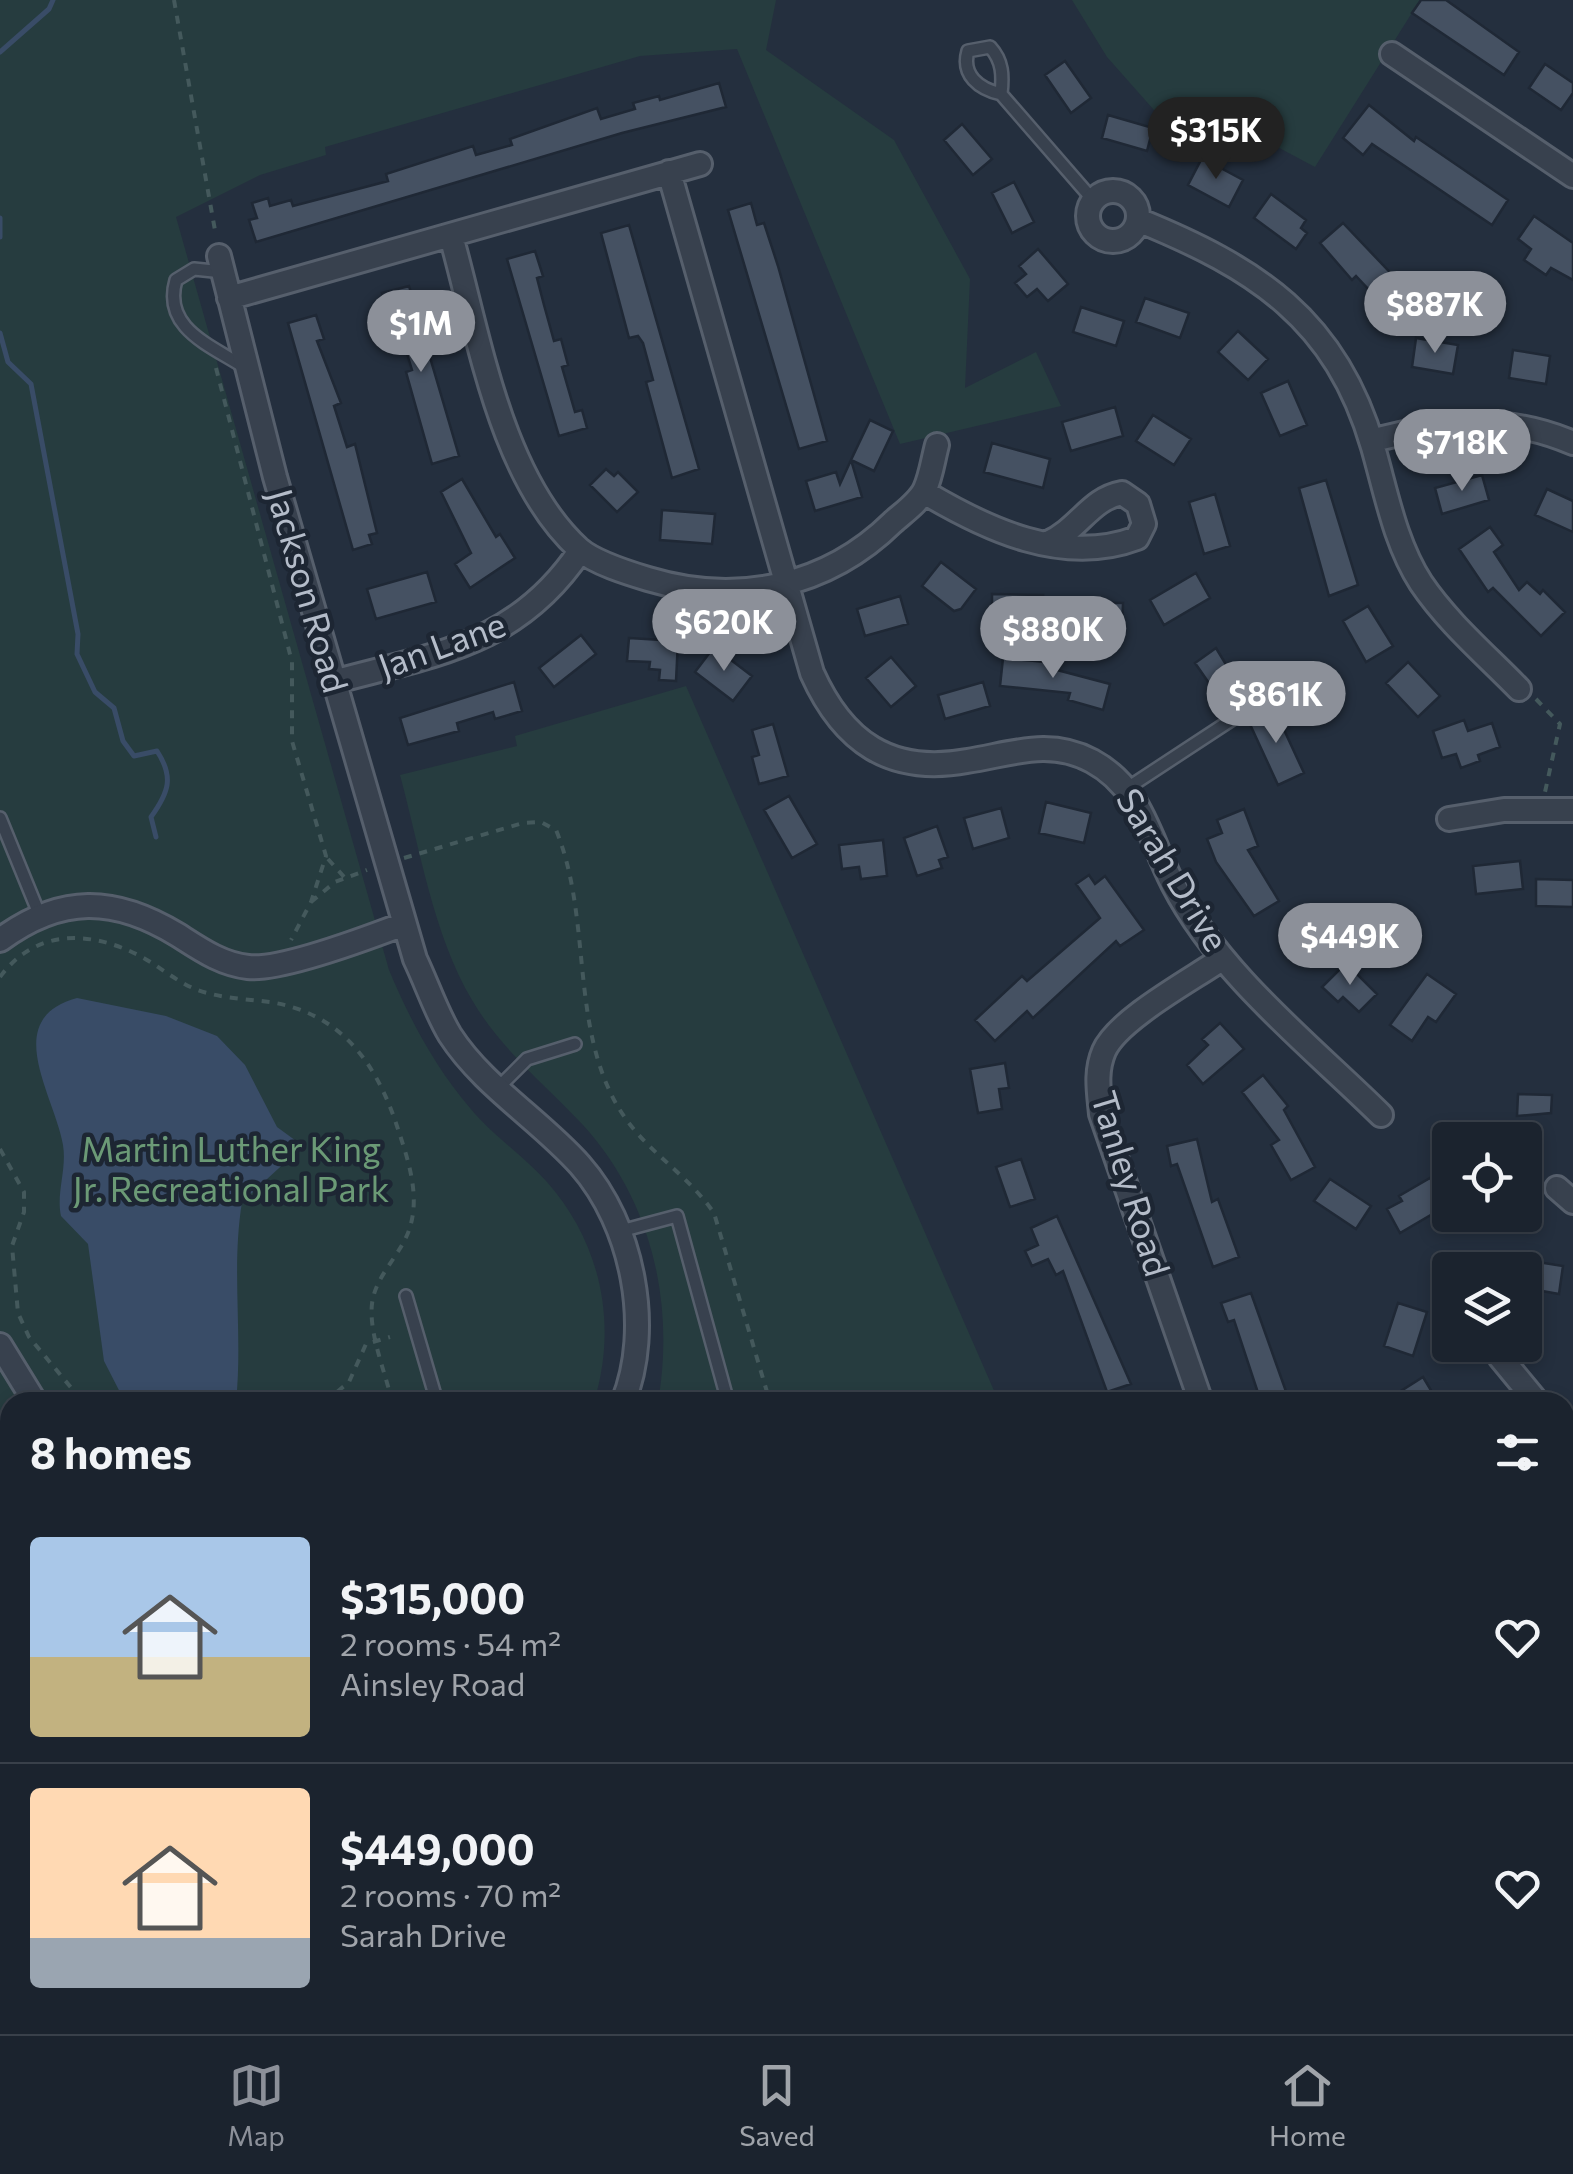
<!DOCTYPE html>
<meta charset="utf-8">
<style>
body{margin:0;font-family:Commissioner,sans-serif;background:#282f3a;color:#f1f3f6;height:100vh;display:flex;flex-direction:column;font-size:38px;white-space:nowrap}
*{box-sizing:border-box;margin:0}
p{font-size:32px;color:#a0a4aa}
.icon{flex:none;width:55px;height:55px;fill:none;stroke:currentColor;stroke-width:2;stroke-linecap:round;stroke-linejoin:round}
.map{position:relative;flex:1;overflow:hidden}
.drawer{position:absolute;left:0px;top:1392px;width:1575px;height:642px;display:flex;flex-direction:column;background:#1b232e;border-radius:30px 30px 0 0;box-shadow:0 5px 15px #0003,0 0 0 2px #39404a}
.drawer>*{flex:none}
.fabs{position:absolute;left:1432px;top:1122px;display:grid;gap:20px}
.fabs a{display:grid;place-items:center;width:110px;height:110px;border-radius:10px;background:#1b232e;box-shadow:0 5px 15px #0003,0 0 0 2px #39404a;font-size:50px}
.price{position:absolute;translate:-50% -85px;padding:0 22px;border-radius:35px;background:#8c9099;color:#fff;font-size:32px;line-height:65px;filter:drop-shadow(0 2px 5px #0008)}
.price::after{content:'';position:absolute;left:50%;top:60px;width:30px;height:22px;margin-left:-15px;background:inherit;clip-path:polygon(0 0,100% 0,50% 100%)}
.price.selected{background:#222;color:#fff}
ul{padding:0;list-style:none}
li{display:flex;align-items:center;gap:30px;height:250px;padding:0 30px}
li+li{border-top:2px solid #39404a}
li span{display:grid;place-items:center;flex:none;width:280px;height:200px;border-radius:10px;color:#555}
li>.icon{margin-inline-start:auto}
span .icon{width:120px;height:120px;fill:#fffc;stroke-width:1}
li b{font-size:42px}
h2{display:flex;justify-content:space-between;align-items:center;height:120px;padding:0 30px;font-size:42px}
.menu{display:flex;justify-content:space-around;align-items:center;height:140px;border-top:2px solid #39404a;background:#1b232e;font-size:28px;color:#a0a4aa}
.menu a{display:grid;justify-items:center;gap:5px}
.menu .selected{color:#8c9099}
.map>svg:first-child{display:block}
.green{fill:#263c3f}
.water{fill:#394c67}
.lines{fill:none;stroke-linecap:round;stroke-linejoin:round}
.stream{stroke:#394c67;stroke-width:5}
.building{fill:#455162;stroke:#1f2835;stroke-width:2.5}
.service-casing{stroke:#565f6c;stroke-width:16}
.minor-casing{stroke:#565f6c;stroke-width:28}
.path{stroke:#44595c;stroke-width:4;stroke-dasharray:8 8;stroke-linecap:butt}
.service{stroke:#38414e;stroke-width:11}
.minor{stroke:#38414e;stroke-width:22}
.labels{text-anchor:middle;stroke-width:9;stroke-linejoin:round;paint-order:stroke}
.street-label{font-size:35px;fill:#b4bcc9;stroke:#1d2633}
.park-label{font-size:35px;fill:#6b9a76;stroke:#1d2633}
</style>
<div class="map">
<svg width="1573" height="2034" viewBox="0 0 1573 2034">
<rect width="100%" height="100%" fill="#242f3e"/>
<!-- green -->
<path class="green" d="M0 0H776L766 50 894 140 970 279 965 388 1036 352 1061 406 900 444 737 49 640 56 325 147 326 155 260 175 176 217 389 970C410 1020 435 1067 470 1108 493 1136 523 1155 547 1182 601 1243 618 1324 594 1402H10V2025H484L492 2034H0Z
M1072 0H1420L1315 167 1217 115 1169 127 1107 57Z
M686 686 999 1402H658C675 1304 652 1201 583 1125 544 1083 502 1051 472 1000 433 934 420 849 400 775L517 746 515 736Z
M572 2025H1289L1294 2034H587Z"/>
<!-- water -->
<path class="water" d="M77 998 166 1016 217 1036 245 1065 277 1127 303 1146 242 1202C231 1270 243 1334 236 1402H125L104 1361 88 1244 61 1216C56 1193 67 1169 63 1145 54 1094 0 1019 77 998Z"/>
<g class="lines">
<!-- stream -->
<path class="stream" d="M0 52 49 9 53 0
M0 218V237
M0 333 8 362 31 384 78 634 77 654 95 692 114 708 123 741 134 756 157 751C174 777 169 792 151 817L156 837
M289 2025 294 2034"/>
</g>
<!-- building -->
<path class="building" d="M1421 0H1446L1519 52 1504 75 1412 13Z
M1065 61 1091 98 1071 113 1045 75Z
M1545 64 1573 83V93L1561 110 1529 88Z
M719 83 726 107 622 133 256 242 249 220 257 218 252 203 268 198 270 206 291 200 293 206 354 190 388 181 386 174 473 146 476 155 512 145 510 139 597 108 601 119 635 109 633 103 659 96 660 100Z
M1369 105 1414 141 1416 137 1508 200 1492 225 1372 144 1363 155 1343 138Z
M1108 115 1153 128 1147 151 1102 138Z
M962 124 992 159 973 175 944 140Z
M1202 158 1243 180 1229 207 1188 185Z
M1014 182 1034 222 1012 233 992 193Z
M1271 194 1306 220 1301 228 1307 233 1296 249 1254 218Z
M751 203 757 225 764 223 778 266 827 441 799 449 728 210Z
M1534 216 1573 243V280L1551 268 1546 275 1524 260 1531 249 1518 239Z
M1343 223 1422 306 1402 325 1356 276 1352 280 1320 243Z
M629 225 699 469 672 478 646 382 653 380 643 343 638 336 629 338 601 233Z
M1038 249 1068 284 1048 301 1037 289 1027 297 1015 283 1026 274 1019 266Z
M535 251 543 276 537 278 544 305 554 341 561 339 568 365 562 367 575 412 582 410 587 428 559 436 507 259Z
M409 286 459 456 432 464 406 372 412 370 403 341 396 343 382 293Z
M1145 298 1189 313 1180 338 1136 322Z
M1081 307 1124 321 1116 346 1073 332Z
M316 315 324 339 317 341 341 403 334 406 347 447 355 444 377 533 369 535 372 544 353 550 288 323Z
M1238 331 1268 359 1248 380 1218 352Z
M1416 338 1458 345 1453 374 1412 367Z
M1513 350 1550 356 1546 384 1509 378Z
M1288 381 1307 425 1280 436 1261 393Z
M1115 407 1123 436 1071 451 1062 422Z
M1153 415 1191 439 1174 465 1136 441Z
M870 420 893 431 874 471 851 460Z
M992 443 1050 459 1043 488 984 472Z
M851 460 862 497 815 511 806 481 836 472 840 484Z
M606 469 614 476 618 472 638 492 617 512 590 485Z
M1482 475 1489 500 1442 514 1435 488Z
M462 479 496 537 500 534 515 558 470 588 455 564 471 553 441 492Z
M1326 480 1358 585 1329 596 1299 488Z
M1547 489 1573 501V532L1535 515Z
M1215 494 1230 546 1204 554 1189 502Z
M662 510 715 514 712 544 660 540Z
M1490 527 1503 545 1494 552 1519 590 1527 582 1540 594 1543 590 1565 612 1541 636 1493 588 1488 592 1459 549Z
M941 562 976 589 961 609 954 611 922 586Z
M427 572 436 602 376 619 367 589Z
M1196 573 1210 598 1164 625 1150 600Z
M992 594 1043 595 1042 620 992 619Z
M900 596 908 624 865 636 857 609Z
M1071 602 1123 603 1122 632 1070 630Z
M1368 606 1393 646 1366 662 1343 621Z
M581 635 596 654 554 687 539 668Z
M629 638 678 641 676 681 659 680 660 670 649 669 650 662 627 661Z
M714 647 752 676 733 701 695 672Z
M1216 648 1245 696 1227 709 1195 663Z
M891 657 916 686 891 707 866 678Z
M1003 658 1057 663V670L1110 684 1103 710 1068 700 1070 693 1000 686Z
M1408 662 1440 696 1418 717 1386 683Z
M514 682 522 711 495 719 493 712 457 723 459 731 408 745 400 718Z
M983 682 990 706 945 719 938 695Z
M1273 706 1304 773 1278 785 1248 720Z
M1464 720 1468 731 1492 723 1500 747 1478 755 1480 761 1461 768 1456 754 1442 758 1433 731Z
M773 724 788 776 759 784 752 757 759 755 752 730Z
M789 796 817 844 792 858 764 810Z
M1046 802 1091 813 1084 843 1039 833Z
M1001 808 1009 838 973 849 964 818Z
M1244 809 1258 846 1248 850 1279 901 1254 916 1216 862 1207 839 1222 833 1217 820Z
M937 826 948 857 939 860 942 868 917 876 904 838Z
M883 840 887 876 861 879 859 867 842 869 839 845Z
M1520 861 1523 889 1476 894 1473 866Z
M1089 875 1095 884 1105 876 1144 930 1120 946 1116 941 1033 1018 1027 1011 995 1041 975 1020 1022 976 1027 981 1100 918 1076 884Z
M1536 879 1573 880V907L1536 906Z
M1311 916 1330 940 1301 964 1281 940Z
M1346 963 1377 994 1359 1012 1343 997 1338 1002 1322 987Z
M1427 974 1456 994 1436 1022 1428 1017 1412 1041 1390 1025Z
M1220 1023 1244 1049 1203 1084 1187 1065 1208 1045 1202 1039Z
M1005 1063 1009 1088 999 1089 1002 1109 978 1113 970 1069Z
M1263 1075 1288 1106 1284 1110 1315 1167 1291 1180 1271 1145 1279 1140 1242 1092Z
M1518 1094 1552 1095 1551 1113 1517 1116Z
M1197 1139 1212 1202 1218 1199 1239 1257 1213 1267 1177 1164 1171 1166 1167 1146Z
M1021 1159 1035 1199 1010 1207 996 1167Z
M1430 1178 1446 1206 1400 1233 1387 1209 1402 1201 1399 1196Z
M1330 1179 1371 1206 1356 1229 1314 1201Z
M1057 1216 1131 1384 1107 1392 1063 1271 1056 1275 1048 1259 1032 1266 1025 1251 1038 1245 1031 1228Z
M1525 1260 1563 1266 1559 1294 1525 1288Z
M1251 1293 1288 1397 1272 1402H1261L1234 1320 1228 1322 1221 1303Z
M1398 1303 1427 1312 1413 1356 1384 1346Z
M1423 1377 1438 1402H1408L1401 1391Z"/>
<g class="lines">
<!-- service casing -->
<g class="service-casing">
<path id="service" d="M1001 94C1003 76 1003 61 990 47L968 51C961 75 979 89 1001 94L1094 201
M223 272 194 269 176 280C162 328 210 345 244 367
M1126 789 1254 705
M0 818 40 916
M499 1087 527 1059 575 1044
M617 1232 677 1216 728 1402
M406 1296 437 1402
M0 1888 10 1886
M0 1912 10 1950
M30 2025 31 2031 53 2025
M814 2025 830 2034
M585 2034 591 2025
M997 2034 1002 2025"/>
</g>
<!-- minor casing -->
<g class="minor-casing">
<path id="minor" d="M1392 54 1573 176
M669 172 812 673C843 742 890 775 967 761 1012 754 1049 738 1092 761 1142 788 1149 838 1173 884 1220 975 1309 1044 1381 1115
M1088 216a25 25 0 1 1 50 0a25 25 0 1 1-50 0Z
M1138 220C1256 268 1336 319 1373 447 1386 492 1395 543 1421 583 1448 623 1486 655 1519 689
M451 236C479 335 500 477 579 549 595 563 628 573 648 579 737 606 827 587 893 522 903 513 919 502 925 489 931 476 933 460 937 445
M219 256 275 477 415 959C427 984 436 1012 450 1035 483 1086 540 1120 580 1165 633 1225 653 1328 623 1402
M229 298 700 164
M1371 441C1442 422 1504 413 1573 443
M924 492C986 529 1063 566 1137 538L1144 524 1138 504 1122 493C1090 499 1080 528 1048 543
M333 682C436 654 517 645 580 551
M1449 819 1504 810H1573
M0 940C61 895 114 896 178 935 200 949 221 964 248 967 280 971 370 937 404 924
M1557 1188 1573 1202
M0 1345 35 1402
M1500 1357 1537 1402
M1201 1402 1101 1114C1099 1092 1095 1072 1104 1051 1118 1019 1193 979 1223 958
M1565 1437 1573 1447
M1565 1933 1573 1928
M112 2025 118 2034
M534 2025 545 2034
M1534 2025 1540 2034"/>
</g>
<!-- path -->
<path class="path" d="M174 0 216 236
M216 368 292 662V741L326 856 311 902 291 940
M1536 699 1560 724 1545 792
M404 858 523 823 541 822 556 830C589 910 573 1006 607 1085 633 1147 679 1163 714 1213L770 1402
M328 859 345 878
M311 902 335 882 367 870
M0 977C36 928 91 930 142 957 160 967 176 981 195 989 218 998 245 999 270 1002 338 1013 373 1058 395 1120 408 1160 426 1205 402 1245 393 1261 377 1279 373 1298 366 1328 386 1373 392 1402
M0 1149 24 1192V1212L12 1246 18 1313 29 1337 83 1402
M325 1402 349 1382 366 1344 390 1337
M0 1415 10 1427
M0 1769 10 1765
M461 2025 464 2034
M1022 2025 1023 2034
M218 2034V2025
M611 2034 612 2025"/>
<!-- service -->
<use href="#service" class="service"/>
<!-- minor -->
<use href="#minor" class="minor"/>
</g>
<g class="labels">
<!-- street labels -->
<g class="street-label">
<text transform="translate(307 591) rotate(74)" y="12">Jackson Road</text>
<text transform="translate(442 646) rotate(-20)" y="12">Jan Lane</text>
<text transform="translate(1172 870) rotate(59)" y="12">Sarah Drive</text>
<text transform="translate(1130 1184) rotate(73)" y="12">Tanley Road</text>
</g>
<!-- park labels -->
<g class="park-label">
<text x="231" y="1162">Martin Luther King<tspan x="231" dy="40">Jr. Recreational Park</tspan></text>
</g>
</g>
</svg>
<div class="fabs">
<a><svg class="icon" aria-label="locate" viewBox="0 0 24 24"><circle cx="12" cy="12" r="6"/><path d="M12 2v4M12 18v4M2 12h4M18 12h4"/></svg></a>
<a><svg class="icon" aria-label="layers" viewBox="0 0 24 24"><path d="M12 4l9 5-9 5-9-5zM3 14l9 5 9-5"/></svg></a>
</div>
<b class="price selected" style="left:1216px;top:182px">$315K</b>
<b class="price" style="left:1435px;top:356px">$887K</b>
<b class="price" style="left:421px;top:375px">$1M</b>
<b class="price" style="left:1462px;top:494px">$718K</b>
<b class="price" style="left:724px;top:674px">$620K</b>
<b class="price" style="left:1053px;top:681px">$880K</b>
<b class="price" style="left:1276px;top:746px">$861K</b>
<b class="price" style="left:1350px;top:988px">$449K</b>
<section class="drawer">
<h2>8 homes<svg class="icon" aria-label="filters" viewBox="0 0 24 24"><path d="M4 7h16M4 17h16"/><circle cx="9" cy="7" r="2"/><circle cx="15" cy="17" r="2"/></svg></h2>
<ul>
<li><span style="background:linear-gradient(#a9c7e8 60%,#c2b280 0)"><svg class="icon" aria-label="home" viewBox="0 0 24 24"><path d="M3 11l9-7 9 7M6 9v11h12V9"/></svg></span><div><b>$315,000</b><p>2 rooms · 54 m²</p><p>Ainsley Road</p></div><svg class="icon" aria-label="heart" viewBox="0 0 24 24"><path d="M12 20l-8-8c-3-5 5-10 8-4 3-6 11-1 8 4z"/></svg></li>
<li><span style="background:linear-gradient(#ffd9b3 75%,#9aa5b1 0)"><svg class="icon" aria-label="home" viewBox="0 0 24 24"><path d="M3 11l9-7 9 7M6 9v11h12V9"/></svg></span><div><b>$449,000</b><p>2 rooms · 70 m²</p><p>Sarah Drive</p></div><svg class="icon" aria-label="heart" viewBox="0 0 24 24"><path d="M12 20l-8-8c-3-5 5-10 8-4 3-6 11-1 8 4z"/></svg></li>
</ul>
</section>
</div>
<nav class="menu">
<a class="selected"><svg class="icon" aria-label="map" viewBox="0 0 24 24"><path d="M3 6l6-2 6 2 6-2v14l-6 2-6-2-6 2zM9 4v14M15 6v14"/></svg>Map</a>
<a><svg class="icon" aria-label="saved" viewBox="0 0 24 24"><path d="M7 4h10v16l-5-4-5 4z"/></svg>Saved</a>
<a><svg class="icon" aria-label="home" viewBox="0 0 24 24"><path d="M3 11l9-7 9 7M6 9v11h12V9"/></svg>Home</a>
</nav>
